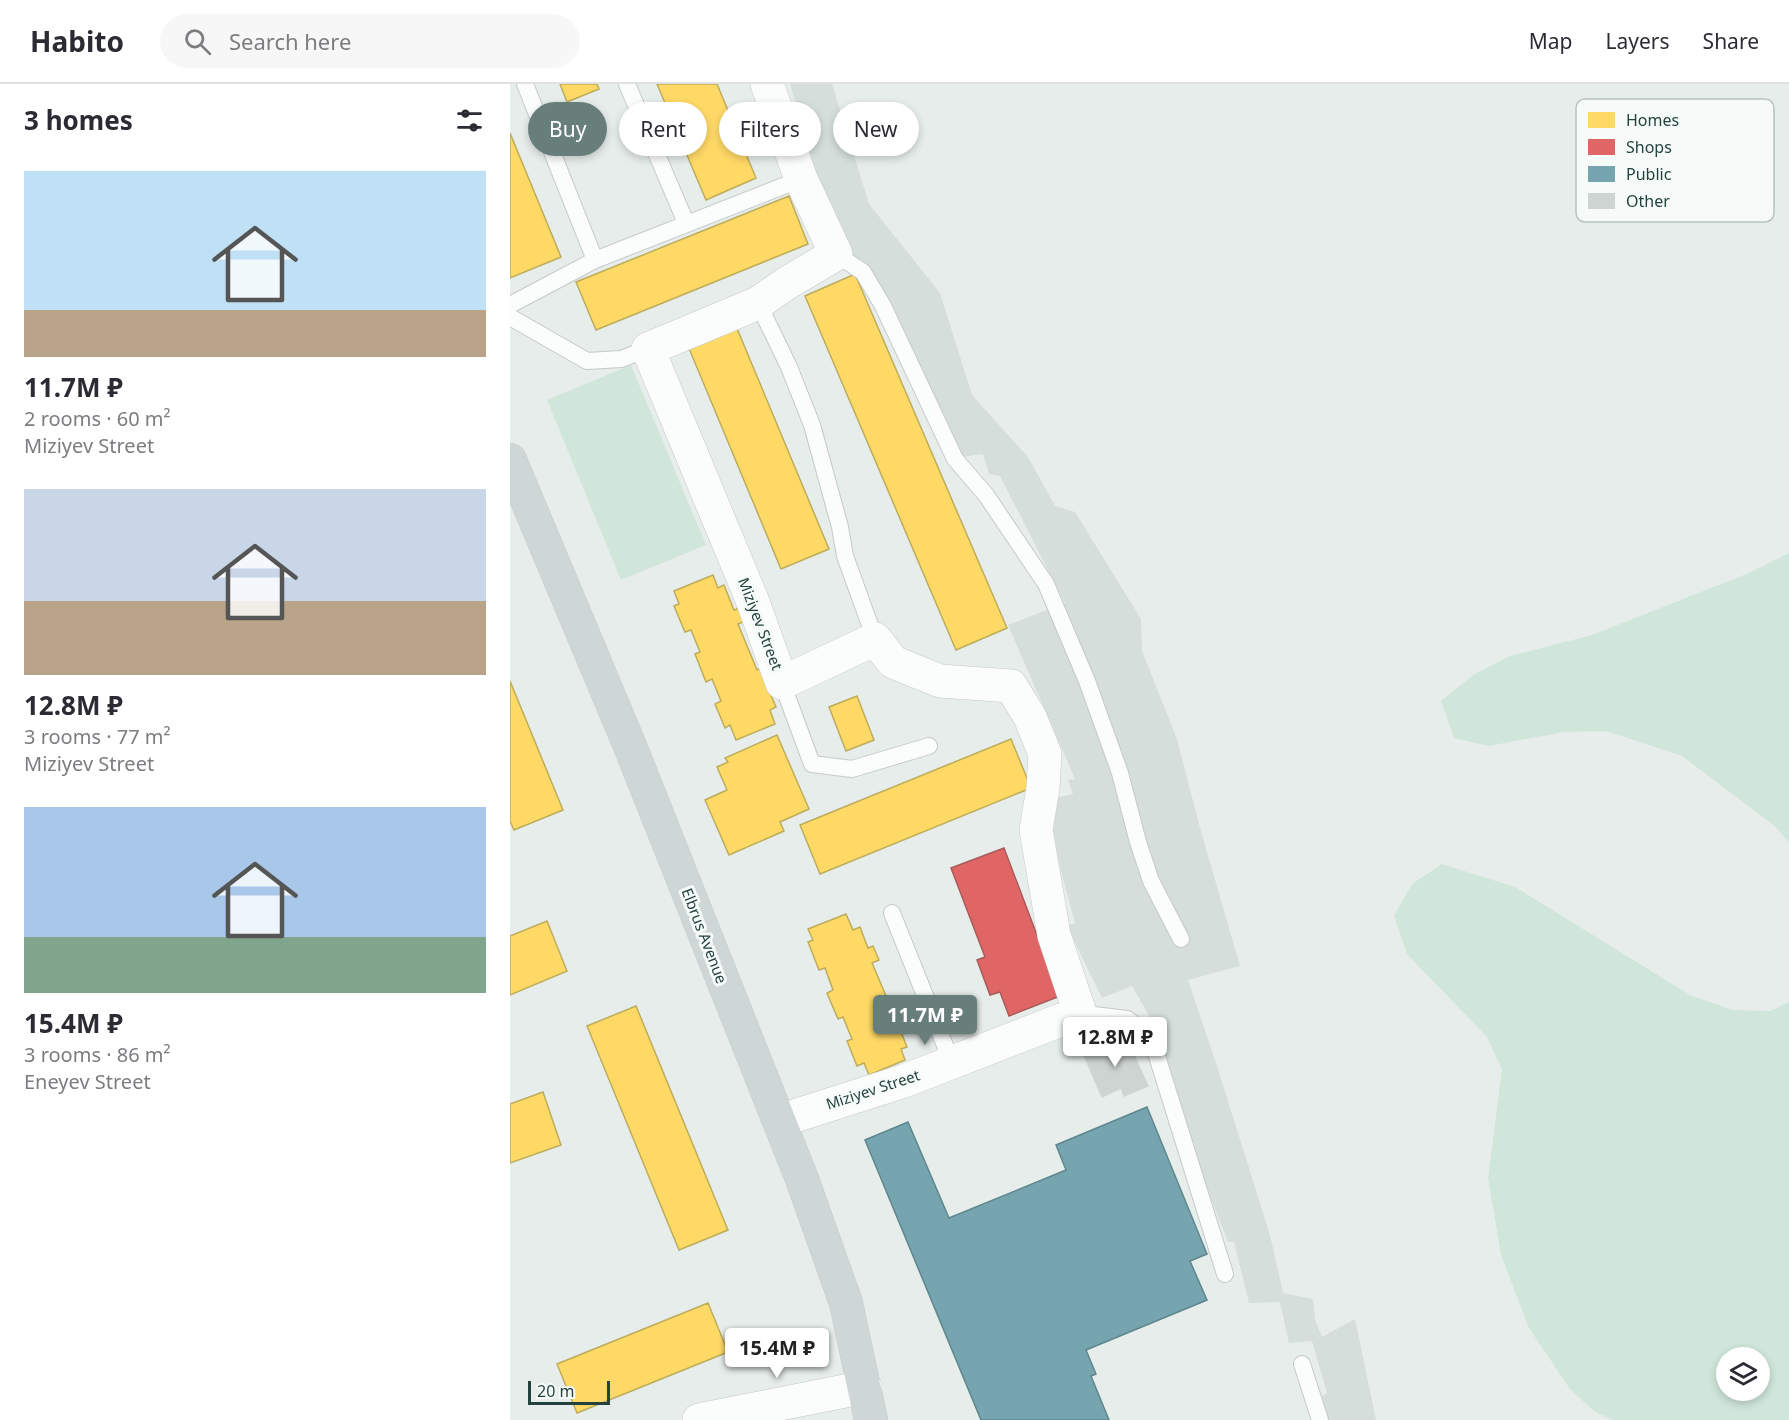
<!DOCTYPE html>
<meta charset="utf-8">
<style>
body{margin:0;font-family:"Noto Sans",sans-serif;background:#f7f7f7;color:#2b2b33;height:100vh;display:flex;flex-direction:column;font-size:22px;white-space:nowrap}
*{box-sizing:border-box;margin:0}
p{font-size:20px;color:#7c7c81}
.icon{flex:none;width:33px;height:33px;fill:none;stroke:currentColor;stroke-width:2;stroke-linecap:round;stroke-linejoin:round}
.map{position:relative;flex:1;overflow:hidden}
.drawer{display:flex;flex-direction:column;background:#fff;width:510px}
.drawer>*{flex:none}
.guide{position:absolute;left:18px;top:18px;width:570px;height:54px;display:flex;gap:12px}
.tools{position:absolute;left:1206px;top:1263px;display:grid;gap:12px}
.tools a{display:grid;place-items:center;width:54px;height:54px;border-radius:50%;background:#fff;box-shadow:0 3px 9px #0003;font-size:30px}
.scale{position:absolute;left:18px;bottom:15px;width:82px;box-sizing:border-box;padding-left:6px;border:3px solid #23423e;border-top:0;font-size:16px;line-height:21px;white-space:nowrap;color:#23423e;-webkit-text-stroke:4px #f6fbf9;paint-order:stroke}
.price{position:absolute;translate:-50% -51px;padding:0 14px;border-radius:6px;background:#fff;color:#222;font-size:20px;line-height:39px;filter:drop-shadow(0 2px 3px #0008)}
.price::after{content:'';position:absolute;left:50%;top:36px;width:18px;height:14px;margin-left:-9px;background:inherit;clip-path:polygon(0 0,100% 0,50% 100%)}
.price.on{background:#687e7b;color:#fff}
ul{padding:0;list-style:none}
li{display:grid;align-content:center;gap:12px;height:318px;padding:0 24px}
li span{display:grid;place-items:center;height:186px;border-radius:0px;color:#555}
li>.icon{margin-inline-start:auto}
span .icon{width:108px;height:108px;fill:#fffc;stroke-width:1}
li b{font-size:26px}
h2{display:flex;justify-content:space-between;align-items:center;height:72px;padding:0 24px;font-size:26px}
.pill{padding:0 21px;border-radius:27px;background:#fff;box-shadow:0 3px 9px #0003;font-size:21px;line-height:54px}
.pill.on{background:#687e7b;color:#fff}
header{display:flex;align-items:center;gap:36px;box-sizing:border-box;height:84px;padding:0 30px;background:#fff;border-bottom:2px solid #e1e1e2}
header strong{font-size:28px}
nav{display:flex;gap:33px;margin-inline-start:auto;font-size:21px}
.search{width:420px;height:54px;background:#f7f7f7;display:flex;align-items:center;gap:15px;box-sizing:border-box;padding:0 21px;border-radius:33px;color:#7c7c81;font-size:22px}
main{display:flex;flex:1;min-height:0}
.map>svg:first-child{display:block}
.built{fill:#d5dedb}
.green{fill:#d0e6da;fill-rule:evenodd}
.homes{fill:#ffd966;stroke:#bdac5a;stroke-width:1.5}
.shops{fill:#e06666;stroke:#a75b5a;stroke-width:1.5}
.public{fill:#76a5af;stroke:#5d878d;stroke-width:1.5}
.building{fill:#ced4d2;stroke:#d0d6d4;stroke-width:1.5}
.lines{fill:none;stroke-linecap:round;stroke-linejoin:round}
.lane-casing{stroke:#c4cac8;stroke-width:18}
.street-casing{stroke:#c4cac8;stroke-width:34}
.primary-casing{stroke:#c2ccca;stroke-width:34}
.lane{stroke:#fbfcfc;stroke-width:16}
.street{stroke:#fbfcfc;stroke-width:33}
.primary{stroke:#cfd7d6;stroke-width:33}
.labels{text-anchor:middle;stroke-width:6;stroke-linejoin:round;paint-order:stroke}
.street-label{font-size:15px;fill:#23423e;stroke:#f6fbf9}
.key{fill:#f6fbf9;stroke:#b7c4c1;stroke-width:1.5}
.key-label{font-size:16px;fill:#23423e}
</style>
<header>
<strong>Habito</strong>
<div class="search"><svg class="icon" aria-label="search" viewBox="0 0 24 24"><circle cx="10" cy="10" r="6"/><path d="M15 15l6 6"/></svg>Search here</div>
<nav><a>Map</a><a>Layers</a><a>Share</a></nav>
</header>
<main>
<section class="drawer">
<h2>3 homes<svg class="icon" aria-label="filters" viewBox="0 0 24 24"><path d="M4 7h16M4 17h16"/><circle cx="9" cy="7" r="2"/><circle cx="15" cy="17" r="2"/></svg></h2>
<ul>
<li><span style="background:linear-gradient(#bfe0f5 75%,#b9a48a 0)"><svg class="icon" aria-label="home" viewBox="0 0 24 24"><path d="M3 11l9-7 9 7M6 9v11h12V9"/></svg></span><div><b>11.7M ₽</b><p>2 rooms · 60 m²</p><p>Miziyev Street</p></div></li>
<li><span style="background:linear-gradient(#c9d6e8 60%,#b9a48a 0)"><svg class="icon" aria-label="home" viewBox="0 0 24 24"><path d="M3 11l9-7 9 7M6 9v11h12V9"/></svg></span><div><b>12.8M ₽</b><p>3 rooms · 77 m²</p><p>Miziyev Street</p></div></li>
<li><span style="background:linear-gradient(#a9c7e8 70%,#7fa58c 0)"><svg class="icon" aria-label="home" viewBox="0 0 24 24"><path d="M3 11l9-7 9 7M6 9v11h12V9"/></svg></span><div><b>15.4M ₽</b><p>3 rooms · 86 m²</p><p>Eneyev Street</p></div></li>
</ul>
</section>
<div class="map">
<svg width="1279" height="1336" viewBox="0 0 1279 1336">
<rect width="100%" height="100%" fill="#e7edeb"/>
<!-- built -->
<path class="built" d="M280 0H322L359 120 430 209 462 311 518 373 545 422 565 428 631 535 632 567 667 655 690 744 730 882 678 896 707 982 760 1151 773 1209 803 1215 805 1236 812 1253 845 1235 866 1336H816L811 1313 817 1309 802 1257 779 1259 770 1218 739 1219 724 1158H718L682 1066 645 942 622 902 592 914 557 842 565 839 551 787 537 716 563 710 558 696 565 695 498 541 555 519 490 392 479 390 473 370 452 373 426 315 396 261 333 170 299 79 302 74Z"/>
<!-- green -->
<path class="green" d="M121 281 196 461 111 496 37 316Z
M1279 469V759L1266 743 1172 672 1096 647 1054 648 979 662 944 654 931 617 963 591 1000 572 1082 551 1239 489Z
M932 780 1005 803 1180 911 1222 926 1260 927 1279 918V1336H1103L1085 1328 1060 1305 1019 1244 991 1171 978 1094 992 985 977 953 897 870 884 832 902 800ZM1216 1274H1250V1306H1216Z"/>
<!-- homes -->
<path class="homes" d="M50 0H87L89 5 57 18Z
M147 0H207L246 94 196 116Z
M0 49 51 173 0 194Z
M279 112 298 160 86 246 66 198Z
M345 190 497 544 446 566 295 212Z
M226 242 319 465 271 485 178 262Z
M203 491 208 504 214 501 224 526 230 524 235 537 228 540 247 586 254 583 256 600 266 623 260 626 265 640 226 656 220 641 215 644 205 620 211 617 202 595 196 598 185 570 190 568 181 546 175 548 164 522 169 520 164 507Z
M0 597 53 726 4 746 0 737Z
M347 612 364 656 336 667 319 623Z
M267 651 299 725 270 738 274 747 219 771 195 716 217 706 207 683 218 678 215 674Z
M501 655 521 704 310 790 290 741Z
M336 830 343 846 350 843 358 864 363 862 369 876 362 879 382 926 387 924 393 938 388 940 397 963 391 965 395 976 359 991 354 979 347 982 337 957 342 955 333 933 328 935 317 909 323 906 315 884 309 886 298 858 303 856 298 845Z
M37 837 57 887 0 911V852Z
M126 922 218 1146 169 1166 77 942Z
M33 1008 51 1061 0 1079V1020Z
M198 1219 218 1268 67 1329 47 1280Z"/>
<!-- shops -->
<path class="shops" d="M494 764 550 912 499 932 490 908 480 911 467 876 475 873 441 784Z"/>
<!-- public -->
<path class="public" d="M637 1023 697 1170 680 1177 697 1216 576 1266 586 1290 581 1292 599 1336H471L355 1056 398 1038 439 1134 556 1086 546 1061Z"/>
<!-- building -->
<path class="building" d="M615 951 638 1002 614 1012 611 1004 592 1013 573 969Z"/>
<g class="lines">
<!-- lane casing -->
<g class="lane-casing">
<path id="lane" d="M15 0 85 176
M117 0 176 139
M326 170 353 188 373 222 445 375 476 411 536 500 577 597 610 689 628 758 641 797 671 855
M248 219 279 283 302 341 330 443 335 472 365 555
M0 221 85 176 291 95
M0 233 77 277 111 275 138 265
M272 599 302 680 342 685 419 662
M382 829 442 979
M571 932 584 931 617 935 641 953 715 1190
M792 1280 810 1336"/>
</g>
<!-- street casing -->
<g class="street-casing">
<path id="street" d="M257 0 291 95 326 170 277 199 248 219 138 265 243 518 272 599 365 555 383 578 430 597 501 602 520 633 535 670 533 704 526 746 544 851 571 932 551 936 394 997 269 1037
M189 1336 355 1303"/>
</g>
<!-- primary casing -->
<g class="primary-casing">
<path id="primary" d="M0 376 120 662 292 1095 336 1219 361 1336"/>
</g>
<!-- lane -->
<use href="#lane" class="lane"/>
<!-- street -->
<use href="#street" class="street"/>
<!-- primary -->
<use href="#primary" class="primary"/>
</g>
<g class="labels">
<!-- street labels -->
<g class="street-label">
<text transform="translate(250 540) rotate(69)" y="5">Miziyev Street</text>
<text transform="translate(194 852) rotate(69)" y="5">Elbrus Avenue</text>
<text transform="translate(363 1006) rotate(-18)" y="5">Miziyev Street</text>
</g>
</g>
<!-- legend -->
<rect x="1066" y="15" width="198" height="123" rx="9" class="key"/>
<rect x="1078" y="28" width="27" height="16" fill="#ffd966"/>
<rect x="1078" y="55" width="27" height="16" fill="#e06666"/>
<rect x="1078" y="82" width="27" height="16" fill="#76a5af"/>
<rect x="1078" y="109" width="27" height="16" fill="#ced4d2"/>
<g class="key-label">
<text x="1116" y="42">Homes</text>
<text x="1116" y="69">Shops</text>
<text x="1116" y="96">Public</text>
<text x="1116" y="123">Other</text>
</g>
</svg>
<div class="tools">
<a><svg class="icon" aria-label="layers" viewBox="0 0 24 24"><path d="M12 4l9 5-9 5-9-5zM3 14l9 5 9-5"/></svg></a>
</div>
<div class="scale">20 m</div>
<b class="price on" style="left:415px;top:962px">11.7M ₽</b>
<b class="price" style="left:605px;top:984px">12.8M ₽</b>
<b class="price" style="left:267px;top:1295px">15.4M ₽</b>
<div class="guide">
<a class="pill on">Buy</a>
<a class="pill">Rent</a>
<a class="pill">Filters</a>
<a class="pill">New</a>
</div>
</div>
</main>
